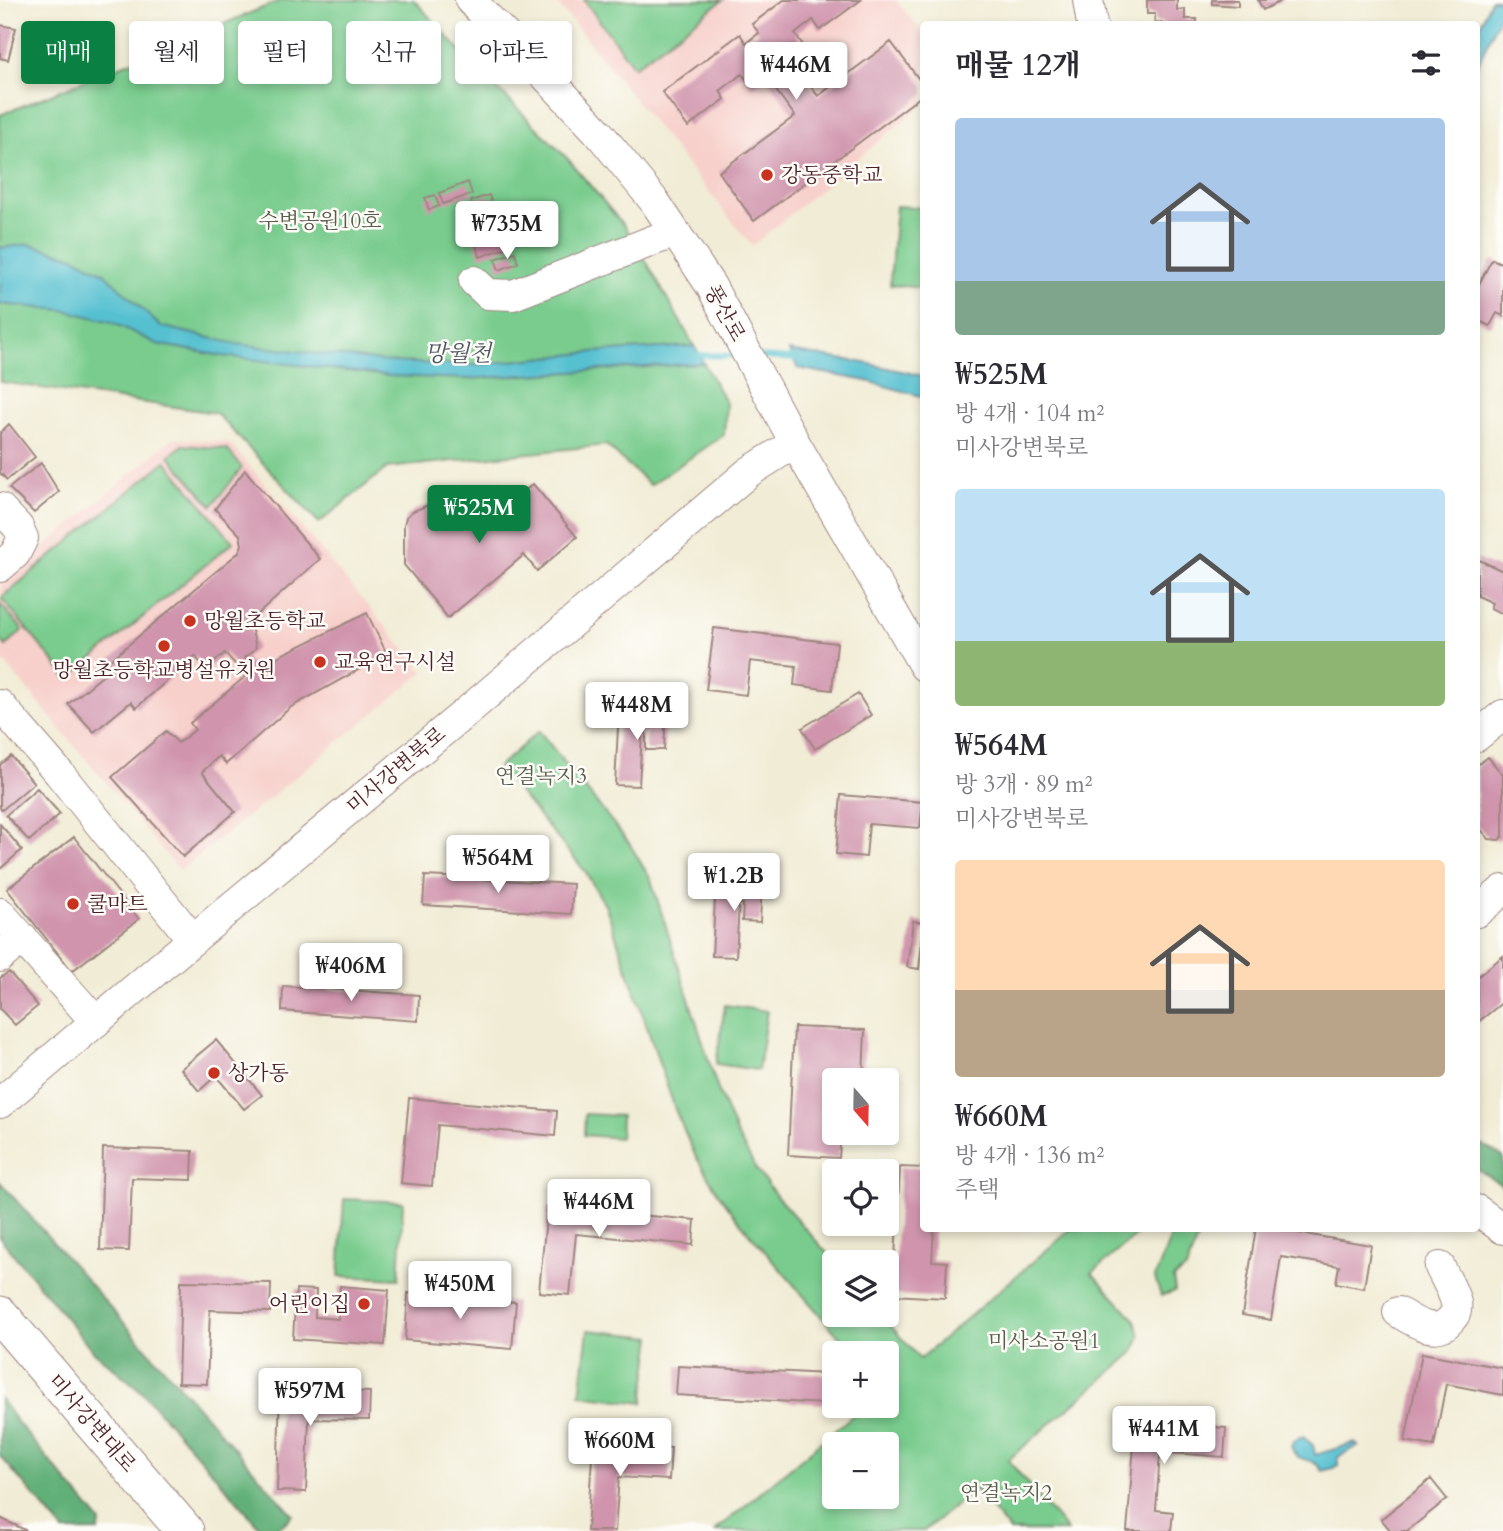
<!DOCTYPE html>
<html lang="ko">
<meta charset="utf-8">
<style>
body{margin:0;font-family:Cardo,"Noto Serif KR",serif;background:#f7f7f7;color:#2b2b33;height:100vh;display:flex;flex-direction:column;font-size:26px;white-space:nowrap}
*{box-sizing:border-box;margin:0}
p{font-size:23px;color:#7c7c81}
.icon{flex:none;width:38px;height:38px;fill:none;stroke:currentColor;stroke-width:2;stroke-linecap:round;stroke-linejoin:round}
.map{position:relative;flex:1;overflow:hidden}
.panel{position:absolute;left:920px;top:21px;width:560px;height:1211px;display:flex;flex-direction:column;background:#fff;border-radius:7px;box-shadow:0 4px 10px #0003}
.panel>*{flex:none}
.guide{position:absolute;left:21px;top:21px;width:665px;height:63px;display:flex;gap:14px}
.needle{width:46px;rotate:160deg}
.controls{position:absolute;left:822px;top:1068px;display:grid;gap:14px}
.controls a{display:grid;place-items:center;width:77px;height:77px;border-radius:7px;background:#fff;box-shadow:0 4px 10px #0003;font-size:35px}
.price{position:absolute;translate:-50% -60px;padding:0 16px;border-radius:7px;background:#fff;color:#222;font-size:23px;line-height:46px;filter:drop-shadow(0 2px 4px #0008)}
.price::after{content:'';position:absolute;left:50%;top:42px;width:21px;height:16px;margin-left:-10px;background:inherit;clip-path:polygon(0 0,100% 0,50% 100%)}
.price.active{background:#0b8043;color:#fff}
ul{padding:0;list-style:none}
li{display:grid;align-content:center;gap:14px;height:371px;padding:0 35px}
li span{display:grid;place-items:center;height:217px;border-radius:7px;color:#555}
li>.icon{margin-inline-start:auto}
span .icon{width:126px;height:126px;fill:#fffc;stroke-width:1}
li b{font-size:30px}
h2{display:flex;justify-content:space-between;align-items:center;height:84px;padding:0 35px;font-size:30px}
.chip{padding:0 24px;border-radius:7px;background:#fff;box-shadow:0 4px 10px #0003;font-size:24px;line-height:63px}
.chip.active{background:#0b8043;color:#fff}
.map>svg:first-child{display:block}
.built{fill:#f7d0cb}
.green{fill:#79cc8e;stroke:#62765c;stroke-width:2;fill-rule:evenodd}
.forest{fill:#62b079;stroke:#566852;stroke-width:2}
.water{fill:#55c0d0;stroke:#50707e;stroke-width:2}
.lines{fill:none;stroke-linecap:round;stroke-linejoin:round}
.stream{stroke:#55c0d0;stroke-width:6}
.building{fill:#d095ad}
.minor-casing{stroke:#9e8680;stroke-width:32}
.major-casing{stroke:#9e8680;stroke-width:39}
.minor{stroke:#fff;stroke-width:30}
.major{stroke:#fff;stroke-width:37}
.poi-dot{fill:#c8321e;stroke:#fdfcf7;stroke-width:2.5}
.labels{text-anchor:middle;stroke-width:5;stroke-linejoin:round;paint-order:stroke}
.poi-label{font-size:21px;fill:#4a1f2b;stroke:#fdfcf7;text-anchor:start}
.park-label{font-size:21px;fill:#5a5c4e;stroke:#fdfcf7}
.street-label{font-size:21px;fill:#4a1f2b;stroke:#fdfcf7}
.water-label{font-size:23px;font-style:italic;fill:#4e5765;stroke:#fdfcf7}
</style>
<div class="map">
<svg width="1503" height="1531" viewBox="0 0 1503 1531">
<rect width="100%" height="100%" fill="#fdfcf7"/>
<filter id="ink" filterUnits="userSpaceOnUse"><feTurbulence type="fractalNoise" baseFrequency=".0143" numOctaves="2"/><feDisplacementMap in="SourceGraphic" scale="14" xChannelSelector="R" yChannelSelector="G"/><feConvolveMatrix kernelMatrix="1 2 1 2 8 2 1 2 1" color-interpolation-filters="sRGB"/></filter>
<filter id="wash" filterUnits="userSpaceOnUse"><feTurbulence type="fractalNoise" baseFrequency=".00686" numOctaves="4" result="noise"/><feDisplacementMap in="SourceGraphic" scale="28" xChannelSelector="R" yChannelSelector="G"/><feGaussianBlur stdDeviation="1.57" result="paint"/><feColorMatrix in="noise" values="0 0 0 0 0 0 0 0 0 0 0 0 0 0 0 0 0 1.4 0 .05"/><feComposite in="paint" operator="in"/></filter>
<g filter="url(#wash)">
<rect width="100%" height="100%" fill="#f1ecd5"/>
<!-- built -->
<path class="built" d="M555 0H896L924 35V104L752 246Z
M173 438 230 443 424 672 180 871 0 657V585Z"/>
<!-- green -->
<path class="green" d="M282 0H414L465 56 567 158 625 227 649 266 726 403 724 435 650 485 606 445 387 468 319 523 216 413 0 382V115Z
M584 0H723L634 67Z
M896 206 924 208V288L890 285Z
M183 445 227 449 242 468 212 506 169 456Z
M166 461 233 542 68 679 1 598Z
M0 604 23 630 6 646 0 639Z
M539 731 629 843 651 880 718 1090 736 1133 756 1169 778 1198 835 1262V1314H880L920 1359 1071 1229H1143L1092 1273 1135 1320 1140 1336 1133 1353 1008 1460 1067 1531H1010L975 1489 924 1531H715L865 1405H887V1353H853L743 1226 718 1193 695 1155 676 1112 606 907 585 871 498 767ZM835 1444H887V1496H835Z
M725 1005 767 1011 758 1070 716 1064Z
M585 1114 621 1116 620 1138 584 1135Z
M344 1199 403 1202 399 1279 339 1276Z
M1199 1229H1201L1186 1269 1173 1278 1175 1291 1161 1296 1155 1278 1174 1229Z
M588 1330 652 1337 643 1403 580 1395Z"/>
<!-- forest -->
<path class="forest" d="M1477 1142 1503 1157V1186L1477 1169Z
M0 1182 293 1515C281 1526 279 1531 262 1531L241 1505 141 1391 93 1351 0 1238Z
M0 1398 17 1422 101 1522 98 1531H64L0 1456Z"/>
<!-- water -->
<path class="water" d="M1491 0H1503V9L1477 66V32Z
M29 244 74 257 104 273 160 326 236 344 390 362 473 365 594 352 694 346 704 363 467 379 389 376 222 356 157 344 112 322 64 310 0 304V248Z
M789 351 865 363 924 376V397L867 381 798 368Z
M1303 1437 1313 1445 1315 1455 1355 1443 1358 1446 1338 1457V1465L1333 1468 1322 1471C1313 1454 1297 1466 1291 1446L1295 1440Z"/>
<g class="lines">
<!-- stream -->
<path class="stream" d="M693 355 739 356
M760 357 798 359"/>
</g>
<g id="blocks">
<!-- building -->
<path class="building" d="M784 0H861L820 30 813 20 795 34 803 45 788 56 818 96 891 42 924 86V94L754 221 719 172 795 116 766 77 752 87 742 74 720 91 725 99 688 127 662 92 740 34 746 43 759 33 752 24Z
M1147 0H1177V10L1185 9V19H1197V24H1162V22H1155V14H1147Z
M1212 0H1238V6L1212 4Z
M1258 0H1283L1263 10Z
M0 25 16 28 8 60 0 58Z
M468 182 472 194 443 204 439 193Z
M435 195 439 206 429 210 425 198Z
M489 195 498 220 505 218 514 245 480 257 472 234 481 231 471 201Z
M515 252 518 263 499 270 495 259Z
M1492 259 1503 264V316L1497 313 1490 326 1477 320V288Z
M9 424 35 457 7 480 0 473V433Z
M41 463 59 492 34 513 9 488Z
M245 470 320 559 250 621 256 648 245 658 255 668 367 613 387 654 291 707 226 764 219 756 202 772 235 812 183 857 112 777 166 731 178 743 195 730 190 723 246 676 225 653 206 669 195 656 136 708 131 702 94 732 68 704 106 673 102 667 238 553 242 545 240 535 215 509Z
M533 484 577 537 537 571 524 555 448 618 404 565V525L406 517 413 511 441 500H458L496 514Z
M1477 559 1503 571V614L1490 608 1492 603 1477 596Z
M714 628 837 643 832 690 794 685 796 666 750 661 746 695 706 690Z
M858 694 871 715 815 749 802 728Z
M619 709 666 711 664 750H646V733H642L639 786 615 785Z
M11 756 34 783 2 810 0 808V765Z
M1488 757 1503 775V836L1499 840 1489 839 1477 825V765Z
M37 788 60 814 29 841 6 815Z
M841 795 923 802 920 828 869 824 866 857 836 854Z
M0 824 22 850 0 869Z
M74 837 139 919 72 971 7 889Z
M425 876 573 884 571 914 423 905Z
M716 880 762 883 760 922 742 921 743 904H739L736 957 712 956Z
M913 921 924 923 919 969 907 967Z
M1503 956V1002L1477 1023V977Z
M9 972 38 1006 15 1025 0 1009V978Z
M283 986 419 995 418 1021 282 1011Z
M794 1027 865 1030 863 1079 829 1077 826 1121H835V1132H841L839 1158 788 1155Z
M216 1040 262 1095 244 1109 216 1076 199 1091 181 1069Z
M409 1098 557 1111 555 1136 438 1125 432 1186 401 1183Z
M103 1148 193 1151 192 1180 132 1178 129 1251 100 1250Z
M900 1167 924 1168V1228H934L932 1261 947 1262 945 1298 893 1295Z
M547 1207 695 1220 693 1245 576 1234 570 1295 539 1292Z
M1256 1228H1268L1371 1245 1364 1288 1336 1283 1339 1266 1281 1257 1271 1320 1242 1315Z
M181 1281 271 1283 270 1312 210 1310 207 1384 178 1383Z
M340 1286 389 1290 385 1345 293 1339 296 1289 316 1290 315 1317 338 1319Z
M408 1293 516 1302 512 1349 405 1340Z
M1422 1353 1503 1368V1395L1446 1384 1434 1446 1405 1441Z
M678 1366 826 1374 824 1404 676 1395Z
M280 1389 370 1392 369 1420 309 1419 306 1492 277 1491Z
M1136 1421 1226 1428 1224 1457 1160 1452 1156 1510 1173 1512 1171 1531H1127Z
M593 1443 671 1448 669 1480 619 1477 615 1531H587Z
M1431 1479 1447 1499 1407 1531H1391L1381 1519Z
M0 1518 27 1531H0Z"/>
</g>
</g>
<g filter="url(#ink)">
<use href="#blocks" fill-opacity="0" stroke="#9e8680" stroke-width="2"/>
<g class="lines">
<!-- minor casing -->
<g class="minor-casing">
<path id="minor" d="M470 0 539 69 598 132 655 202 711 286 795 443 924 666
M1088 0 1092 24
M474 281 488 294 513 295 675 232
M0 508 18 527 23 538 15 554 0 567
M0 705 59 773 193 940
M1477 736 1503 715
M1477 912 1503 890
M0 913 96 1022
M0 957 23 938
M0 1103 229 909 477 703 749 472 795 443
M1477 1210 1503 1229
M1398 1312C1414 1322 1437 1338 1452 1318 1456 1314 1457 1309 1456 1303 1453 1290 1445 1278 1440 1267"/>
</g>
<!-- major casing -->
<g class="major-casing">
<path id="major" d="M0 1315 185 1531"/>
</g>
<!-- minor -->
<use href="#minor" class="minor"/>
<!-- major -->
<use href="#major" class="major"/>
</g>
</g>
<!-- markers -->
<g class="poi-dot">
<circle cx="767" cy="175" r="7"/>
<circle cx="190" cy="621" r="7"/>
<circle cx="164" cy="646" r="7"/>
<circle cx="320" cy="662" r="7"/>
<circle cx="73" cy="904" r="7"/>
<circle cx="214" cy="1073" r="7"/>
<circle cx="364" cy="1304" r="7"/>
</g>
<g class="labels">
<!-- poi labels -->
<g class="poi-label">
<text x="781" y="182">강동중학교</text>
<text x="204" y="628">망월초등학교</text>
<text x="334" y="669">교육연구시설</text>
<text x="164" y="677" text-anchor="middle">망월초등학교병설유치원</text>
<text x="87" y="911">쿨마트</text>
<text x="228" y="1080">상가동</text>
<text x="350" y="1311" text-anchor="end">어린이집</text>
</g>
<!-- park labels -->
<g class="park-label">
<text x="320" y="228">수변공원10호</text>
<text x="541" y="783">연결녹지3</text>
<text x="1044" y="1348">미사소공원1</text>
<text x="1006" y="1500">연결녹지2</text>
</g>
<!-- street labels -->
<g class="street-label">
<text transform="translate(725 313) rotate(61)" y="7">풍산로</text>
<text transform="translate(396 770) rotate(-40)" y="7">미사강변북로</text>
<text transform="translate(92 1423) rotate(49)" y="7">미사강변대로</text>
</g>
<!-- water labels -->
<g class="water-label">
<text x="458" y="361">망월천</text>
</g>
</g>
</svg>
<div class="controls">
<a><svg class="needle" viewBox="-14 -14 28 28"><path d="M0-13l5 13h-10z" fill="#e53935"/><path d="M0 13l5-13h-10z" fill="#7c7c81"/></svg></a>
<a><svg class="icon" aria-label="locate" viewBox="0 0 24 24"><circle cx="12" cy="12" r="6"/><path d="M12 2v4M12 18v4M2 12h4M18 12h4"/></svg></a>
<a><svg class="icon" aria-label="layers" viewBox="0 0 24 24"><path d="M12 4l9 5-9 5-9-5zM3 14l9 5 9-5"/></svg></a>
<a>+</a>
<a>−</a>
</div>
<b class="price" style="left:796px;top:102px">₩446M</b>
<b class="price" style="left:507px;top:261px">₩735M</b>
<b class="price active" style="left:479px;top:545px">₩525M</b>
<b class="price" style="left:637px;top:742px">₩448M</b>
<b class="price" style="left:498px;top:895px">₩564M</b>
<b class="price" style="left:734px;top:913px">₩1.2B</b>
<b class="price" style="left:351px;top:1003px">₩406M</b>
<b class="price" style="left:599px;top:1239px">₩446M</b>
<b class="price" style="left:460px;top:1321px">₩450M</b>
<b class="price" style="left:310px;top:1428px">₩597M</b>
<b class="price" style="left:1164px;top:1466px">₩441M</b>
<b class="price" style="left:620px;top:1478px">₩660M</b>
<div class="guide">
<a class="chip active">매매</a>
<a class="chip">월세</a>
<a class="chip">필터</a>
<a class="chip">신규</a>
<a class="chip">아파트</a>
</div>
<section class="panel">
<h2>매물 12개<svg class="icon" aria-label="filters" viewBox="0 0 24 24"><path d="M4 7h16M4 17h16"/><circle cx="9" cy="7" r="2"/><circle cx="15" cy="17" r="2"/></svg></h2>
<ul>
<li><span style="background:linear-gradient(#a9c7e8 75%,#7fa58c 0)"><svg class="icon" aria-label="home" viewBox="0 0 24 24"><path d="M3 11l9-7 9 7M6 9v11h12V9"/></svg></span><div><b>₩525M</b><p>방 4개 · 104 m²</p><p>미사강변북로</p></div></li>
<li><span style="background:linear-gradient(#bfe0f5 70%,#8fb573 0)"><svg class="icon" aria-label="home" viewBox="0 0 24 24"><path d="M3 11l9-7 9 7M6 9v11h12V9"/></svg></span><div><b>₩564M</b><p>방 3개 · 89 m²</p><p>미사강변북로</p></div></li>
<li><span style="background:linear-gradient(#ffd9b3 60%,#b9a48a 0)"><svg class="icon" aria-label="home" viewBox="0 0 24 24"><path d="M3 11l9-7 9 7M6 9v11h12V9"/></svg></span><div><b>₩660M</b><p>방 4개 · 136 m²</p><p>주택</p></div></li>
</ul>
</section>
</div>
